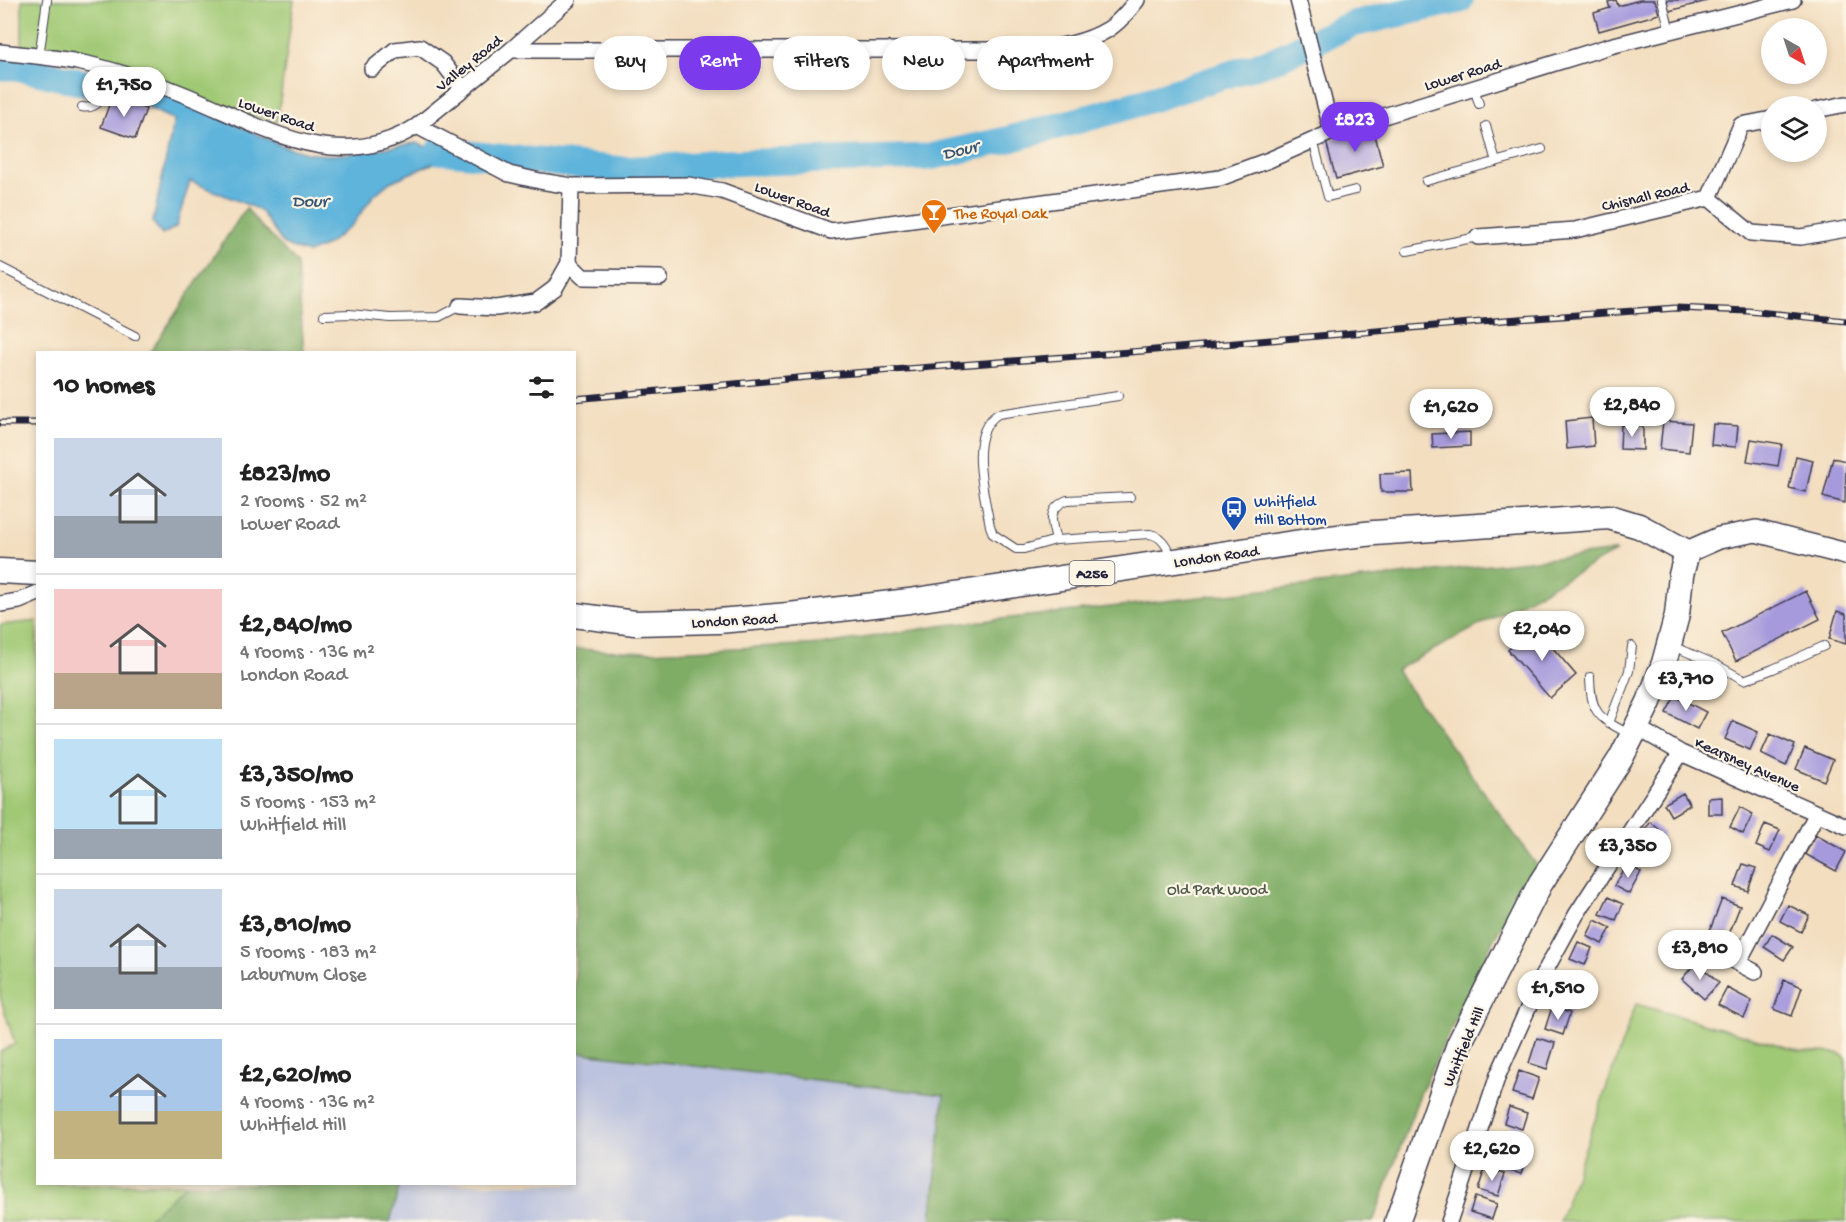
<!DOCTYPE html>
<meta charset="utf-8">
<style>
body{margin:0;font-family:"Gochi Hand",sans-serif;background:#f2f2f2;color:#222;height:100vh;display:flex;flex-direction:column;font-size:22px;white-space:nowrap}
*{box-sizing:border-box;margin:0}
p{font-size:20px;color:#767676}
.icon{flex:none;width:33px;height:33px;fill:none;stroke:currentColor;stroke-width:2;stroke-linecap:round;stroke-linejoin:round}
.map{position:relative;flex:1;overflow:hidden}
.side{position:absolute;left:36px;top:351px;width:540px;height:834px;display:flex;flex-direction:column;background:#fff;border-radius:0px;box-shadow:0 3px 9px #0003}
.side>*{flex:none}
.guide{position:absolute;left:594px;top:36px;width:570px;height:54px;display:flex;gap:12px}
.needle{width:39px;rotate:141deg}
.tools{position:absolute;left:1761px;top:18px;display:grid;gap:12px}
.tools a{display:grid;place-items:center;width:66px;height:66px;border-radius:50%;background:#fff;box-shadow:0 3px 9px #0003;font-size:30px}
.price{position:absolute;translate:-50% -51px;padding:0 14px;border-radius:21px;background:#fff;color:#222;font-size:20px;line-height:39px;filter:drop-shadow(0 2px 3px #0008)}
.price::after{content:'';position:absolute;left:50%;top:36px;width:18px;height:14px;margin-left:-9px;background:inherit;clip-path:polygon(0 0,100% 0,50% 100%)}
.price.selected{background:#7c3aed;color:#fff}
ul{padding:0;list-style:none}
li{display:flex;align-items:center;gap:18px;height:150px;padding:0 18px}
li+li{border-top:2px solid #e0e0e0}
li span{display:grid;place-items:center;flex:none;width:168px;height:120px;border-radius:0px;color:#555}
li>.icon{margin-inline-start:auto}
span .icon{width:72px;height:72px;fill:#fffc;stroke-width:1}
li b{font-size:26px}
h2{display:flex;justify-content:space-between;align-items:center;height:72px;padding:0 18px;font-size:26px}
.pill{padding:0 21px;border-radius:27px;background:#fff;box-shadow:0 3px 9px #0003;font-size:21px;line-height:54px}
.pill.selected{background:#7c3aed;color:#fff}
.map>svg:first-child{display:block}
.industrial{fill:#bcc3de}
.green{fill:#a0c975;stroke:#617658;stroke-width:1.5}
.forest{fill:#80ad66;stroke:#516850;stroke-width:1.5}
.water{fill:#5fb4db;stroke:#406b8b;stroke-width:1.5}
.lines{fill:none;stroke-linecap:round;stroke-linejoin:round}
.river{stroke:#5fb4db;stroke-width:27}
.building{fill:#a69add}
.lane-casing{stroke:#413e4f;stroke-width:10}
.street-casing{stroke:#413e4f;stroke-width:18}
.secondary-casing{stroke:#413e4f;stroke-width:24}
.primary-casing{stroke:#413e4f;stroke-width:27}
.lane{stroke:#fff;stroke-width:8}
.street{stroke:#fff;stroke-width:15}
.secondary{stroke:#fff;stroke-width:21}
.primary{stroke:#fff;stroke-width:24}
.rail-casing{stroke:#22223b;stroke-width:7}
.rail{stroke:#fcf5e5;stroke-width:4.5;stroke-dasharray:14;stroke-linecap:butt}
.labels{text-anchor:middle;stroke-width:4.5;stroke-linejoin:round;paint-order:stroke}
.shield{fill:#fcf5e5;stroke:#63616e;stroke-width:1.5}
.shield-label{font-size:15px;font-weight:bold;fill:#22223b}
.street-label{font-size:16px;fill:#22223b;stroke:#fcf5e5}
.food-label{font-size:16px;fill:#c56008;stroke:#fcf5e5;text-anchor:start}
.transit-label{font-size:16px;fill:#164399;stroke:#fcf5e5;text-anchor:start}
.park-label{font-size:16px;fill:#4e5c4f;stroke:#fcf5e5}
.water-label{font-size:18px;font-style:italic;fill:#375573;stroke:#fcf5e5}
</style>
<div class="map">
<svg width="1846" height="1222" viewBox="0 0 1846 1222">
<rect width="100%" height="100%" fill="#fcf5e5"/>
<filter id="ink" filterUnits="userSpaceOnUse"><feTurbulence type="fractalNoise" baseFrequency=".0167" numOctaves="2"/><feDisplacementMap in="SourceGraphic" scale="12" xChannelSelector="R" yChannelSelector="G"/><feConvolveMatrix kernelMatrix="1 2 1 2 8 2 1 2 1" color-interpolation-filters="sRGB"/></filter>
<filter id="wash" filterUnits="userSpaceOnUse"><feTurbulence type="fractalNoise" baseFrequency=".008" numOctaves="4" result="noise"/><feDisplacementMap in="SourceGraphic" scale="24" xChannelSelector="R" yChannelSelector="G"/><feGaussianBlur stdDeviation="1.35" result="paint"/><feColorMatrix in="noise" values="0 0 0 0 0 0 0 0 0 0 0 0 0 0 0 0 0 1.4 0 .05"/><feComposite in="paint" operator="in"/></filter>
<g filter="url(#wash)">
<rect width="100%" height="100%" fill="#f3dec0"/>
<!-- industrial -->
<path class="industrial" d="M575 1052 944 1095 931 1222H390L400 1184H574Z"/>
<!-- green -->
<path class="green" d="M22 0H294L277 122 219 107 177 87 84 54 51 48 22 47Z
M37 621 38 1184H186L145 1222H0V1052L15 1044 0 997V625Z
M1636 1004 1800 1051 1838 1053 1846 1058V1222H1559Z"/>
<!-- forest -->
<path class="forest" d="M246 208 258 223 297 263 304 352H150Z
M1617 551 1396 670 1538 867 1495 936 1420 1094 1373 1222H931L944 1095 575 1052V649L646 652 825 644 946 625Z
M186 1184H400L390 1222H145Z"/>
<!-- water -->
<path class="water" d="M142 89 163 91 283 146 307 153 328 155 348 154 416 143 439 151 441 160 390 182 373 196 353 224 327 245 308 253 284 245 260 210 190 181 176 227 162 235 153 222 174 120 151 109 139 99Z"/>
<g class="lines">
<!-- river -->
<path class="river" d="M0 67H17L92 85
M439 151 623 170 724 163 929 157 1006 140 1117 110 1274 60 1352 24 1460 0"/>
</g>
<g id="blocks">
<!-- building -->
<path class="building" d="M1616 0 1618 6 1640 0H1655L1659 14 1599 31 1594 13 1610 8 1608 2Z
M1667 0H1707V1L1669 11Z
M112 97 146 109 135 139 101 127Z
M1373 127 1383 166 1336 179 1326 141Z
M1592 418 1594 446 1567 449 1565 421Z
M1663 421 1692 423 1689 452 1660 449Z
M1713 424 1738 426 1736 447 1711 445Z
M1621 425 1643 426V450L1620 449Z
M1470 432V446L1433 448 1432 434Z
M1751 439 1782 444 1778 466 1747 461Z
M1796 456 1813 460 1806 492 1789 488Z
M1833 458 1846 461 1845 503 1823 497Z
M1412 473 1413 492H1381L1380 474Z
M1806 591 1820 619 1736 661 1722 633Z
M1837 611 1846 614V644L1829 639Z
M1534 626 1576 675 1550 698 1508 650Z
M1675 696 1706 712 1697 729 1666 713Z
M1733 721 1758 732 1750 750 1725 739Z
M1770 734 1795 745 1786 766 1761 754Z
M1805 748 1833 760 1824 781 1796 769Z
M1683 793 1690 805 1671 816 1664 804Z
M1722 797V814H1708V798Z
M1740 807 1753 814 1743 834 1730 827Z
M1651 822 1664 834 1651 850 1637 838Z
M1765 824 1780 830 1770 852 1756 846Z
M1816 835 1846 852 1836 871 1805 854Z
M1626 864 1641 872 1629 894 1614 886Z
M1743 864 1756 868 1748 891 1735 886Z
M1608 897 1623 904 1616 920 1600 914Z
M1722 899 1740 906 1728 937 1710 930Z
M1788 905 1809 915 1801 932 1780 921Z
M1595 920 1611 928 1602 944 1587 936Z
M1772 934 1793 947 1784 960 1764 947Z
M1578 942 1592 948 1585 965 1570 959Z
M1696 962 1719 983 1704 999 1682 979Z
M1563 979 1578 981 1574 1005 1559 1003Z
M1784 980 1802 987 1792 1016 1774 1009Z
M1727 988 1752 1001 1744 1018 1718 1005Z
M1552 1007 1570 1013 1563 1035 1545 1029Z
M1537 1038 1555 1043 1547 1069 1529 1063Z
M1519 1071 1539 1078 1532 1099 1512 1093Z
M1509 1107 1527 1113 1522 1129 1504 1123Z
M1497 1138 1529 1148 1521 1174 1489 1164Z
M1485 1168 1505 1174 1498 1196 1478 1190Z
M1475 1197 1497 1204 1492 1219 1470 1212Z"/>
</g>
</g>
<g filter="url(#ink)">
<use href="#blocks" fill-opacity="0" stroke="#413e4f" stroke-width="1.5"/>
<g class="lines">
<!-- lane casing -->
<g class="lane-casing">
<path id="lane" d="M1662 0 1670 31
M39 57 47 0
M1474 88 1479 104
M82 107C103 111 107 86 113 71
M1486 126 1496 162
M1313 140 1328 197 1355 190
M1426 181 1542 149
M1407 251 1478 237
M0 267 135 336
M324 315 350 314 390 318 439 317 460 306
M1118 396 998 414C966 434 985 495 990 526L993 534 1016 549H1024L1056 540 1150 534C1163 537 1166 546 1172 557
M1056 540C1051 522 1047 509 1067 500L1130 497
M1673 646 1717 665 1744 680 1773 669 1824 646
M1590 677C1591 713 1597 717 1629 734
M1609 723 1629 671 1632 646"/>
</g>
<!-- street casing -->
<g class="street-casing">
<path id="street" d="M1298 0 1332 132
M511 50H1034C1059 47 1086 43 1107 30 1119 23 1128 11 1137 0
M0 52C25 55 52 57 77 62 106 67 136 78 164 87 247 115 329 182 417 126L511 50 568 0
M372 69 395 50 420 47 443 63 463 89
M1816 110 1846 104
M417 126 509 174 540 181 571 186 688 185 722 191 831 231 1220 178 1269 160 1332 132 1610 46 1793 0
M1709 198 1751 233 1801 237 1846 229
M1478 237 1575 230 1709 198 1741 125 1772 119
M569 263 583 277 660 278
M460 306 496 308 536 302 555 288 569 263 571 186
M0 604 19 601 38 593
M1638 728 1681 753 1846 826
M1719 953 1755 972
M1738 963 1817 813
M1449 1222 1498 1075 1543 975 1576 915 1681 753"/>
</g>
<!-- secondary casing -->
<g class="secondary-casing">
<path id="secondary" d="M1687 552 1719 538 1756 531 1846 554"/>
</g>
<!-- primary casing -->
<g class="primary-casing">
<path id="primary" d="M0 571 38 573
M574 615 635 623 718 621 789 615 909 601 1321 539 1374 533 1609 517 1639 526 1687 552 1681 575 1677 615 1664 663 1649 702 1621 758 1540 884 1459 1044 1397 1222"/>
</g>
<!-- lane -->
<use href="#lane" class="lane"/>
<!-- street -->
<use href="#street" class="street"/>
<!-- secondary -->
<use href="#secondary" class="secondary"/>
<!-- primary -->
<use href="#primary" class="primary"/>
<!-- rail casing -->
<g class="rail-casing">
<path id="rail" d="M574 399 840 374 1143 351 1505 320 1676 308 1748 311 1846 321
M0 423H38"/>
</g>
<!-- rail -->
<use href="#rail" class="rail"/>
</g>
</g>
<!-- icons -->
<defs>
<g id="bar-pin" transform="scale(1.35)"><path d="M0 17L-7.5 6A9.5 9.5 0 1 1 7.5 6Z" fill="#e8710a" stroke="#fcf5e5"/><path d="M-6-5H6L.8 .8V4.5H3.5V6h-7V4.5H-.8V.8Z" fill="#fff"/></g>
<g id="bus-pin" transform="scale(1.35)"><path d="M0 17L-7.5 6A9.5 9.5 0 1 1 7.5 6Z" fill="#1a4fb4" stroke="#fcf5e5"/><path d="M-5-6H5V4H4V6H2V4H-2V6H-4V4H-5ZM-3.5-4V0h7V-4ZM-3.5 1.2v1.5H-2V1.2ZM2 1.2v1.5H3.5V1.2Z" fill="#fff"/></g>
</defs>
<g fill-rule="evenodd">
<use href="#bar-pin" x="934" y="212"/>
<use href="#bus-pin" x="1234" y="509"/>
</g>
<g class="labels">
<!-- shield labels -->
<rect class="shield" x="1069.5" y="561" width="45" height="24" rx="4.5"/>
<g class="shield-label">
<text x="1092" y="578">A256</text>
</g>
<!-- street labels -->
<g class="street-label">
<text transform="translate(468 62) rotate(-39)" y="6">Valley Road</text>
<text transform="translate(1462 73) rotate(-17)" y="6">Lower Road</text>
<text transform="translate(277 113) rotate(19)" y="6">Lower Road</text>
<text transform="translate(1645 195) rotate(-13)" y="6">Chisnall Road</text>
<text transform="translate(793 198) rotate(20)" y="6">Lower Road</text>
<text transform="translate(1216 555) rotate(-8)" y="6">London Road</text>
<text transform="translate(734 619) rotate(-3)" y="6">London Road</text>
<text transform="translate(1748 763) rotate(24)" y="6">Kearsney Avenue</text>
<text transform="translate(1462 1046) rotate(-67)" y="6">Whitfield Hill</text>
</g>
<!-- food labels -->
<g class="food-label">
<text x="954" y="218">The Royal Oak</text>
</g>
<!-- transit labels -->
<g class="transit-label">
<text x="1254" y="506">Whitfield<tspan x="1254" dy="18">Hill Bottom</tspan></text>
</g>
<!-- park labels -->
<g class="park-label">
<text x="1217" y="894">Old Park Wood</text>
</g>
<!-- water labels -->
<g class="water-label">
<text transform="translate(960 149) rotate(-14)" y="6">Dour</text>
<text x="310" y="206">Dour</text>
</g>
</g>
</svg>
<div class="tools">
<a><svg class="needle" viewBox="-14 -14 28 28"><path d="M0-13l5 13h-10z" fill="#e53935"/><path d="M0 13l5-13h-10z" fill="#767676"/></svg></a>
<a><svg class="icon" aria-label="layers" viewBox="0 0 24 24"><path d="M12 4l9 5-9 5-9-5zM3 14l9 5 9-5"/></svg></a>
</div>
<b class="price" style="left:124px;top:118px">£1,750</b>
<b class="price selected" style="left:1355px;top:153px">£823</b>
<b class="price" style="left:1632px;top:438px">£2,840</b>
<b class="price" style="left:1451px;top:440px">£1,620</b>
<b class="price" style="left:1542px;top:662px">£2,040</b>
<b class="price" style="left:1686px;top:712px">£3,710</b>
<b class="price" style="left:1628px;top:879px">£3,350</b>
<b class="price" style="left:1700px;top:981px">£3,810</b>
<b class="price" style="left:1558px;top:1021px">£1,510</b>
<b class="price" style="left:1492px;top:1182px">£2,620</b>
<div class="guide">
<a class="pill">Buy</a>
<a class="pill selected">Rent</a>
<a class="pill">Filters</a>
<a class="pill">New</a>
<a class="pill">Apartment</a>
</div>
<section class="side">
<h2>10 homes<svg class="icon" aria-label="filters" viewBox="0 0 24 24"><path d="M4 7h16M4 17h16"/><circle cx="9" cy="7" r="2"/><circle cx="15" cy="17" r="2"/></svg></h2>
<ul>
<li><span style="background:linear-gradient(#c9d6e8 65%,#9aa5b1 0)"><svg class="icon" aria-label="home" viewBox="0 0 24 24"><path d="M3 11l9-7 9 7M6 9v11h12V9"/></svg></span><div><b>£823/mo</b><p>2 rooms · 52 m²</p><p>Lower Road</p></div></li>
<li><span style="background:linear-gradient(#f6c9c9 70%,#b9a48a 0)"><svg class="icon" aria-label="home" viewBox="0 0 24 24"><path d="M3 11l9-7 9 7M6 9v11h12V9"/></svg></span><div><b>£2,840/mo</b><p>4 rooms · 136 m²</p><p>London Road</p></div></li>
<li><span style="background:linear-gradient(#bfe0f5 75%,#9aa5b1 0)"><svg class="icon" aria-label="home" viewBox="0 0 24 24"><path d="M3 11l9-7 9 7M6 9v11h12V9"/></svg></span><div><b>£3,350/mo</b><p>5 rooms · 153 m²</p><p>Whitfield Hill</p></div></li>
<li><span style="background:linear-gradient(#c9d6e8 65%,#9aa5b1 0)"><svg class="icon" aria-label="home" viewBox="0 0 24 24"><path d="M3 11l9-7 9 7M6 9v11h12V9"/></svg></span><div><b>£3,810/mo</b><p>5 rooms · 183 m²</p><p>Laburnum Close</p></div></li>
<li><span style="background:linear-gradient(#a9c7e8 60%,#c2b280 0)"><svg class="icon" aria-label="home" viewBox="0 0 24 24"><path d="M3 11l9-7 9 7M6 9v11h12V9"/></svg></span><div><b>£2,620/mo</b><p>4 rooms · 136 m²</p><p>Whitfield Hill</p></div></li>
</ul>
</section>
</div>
